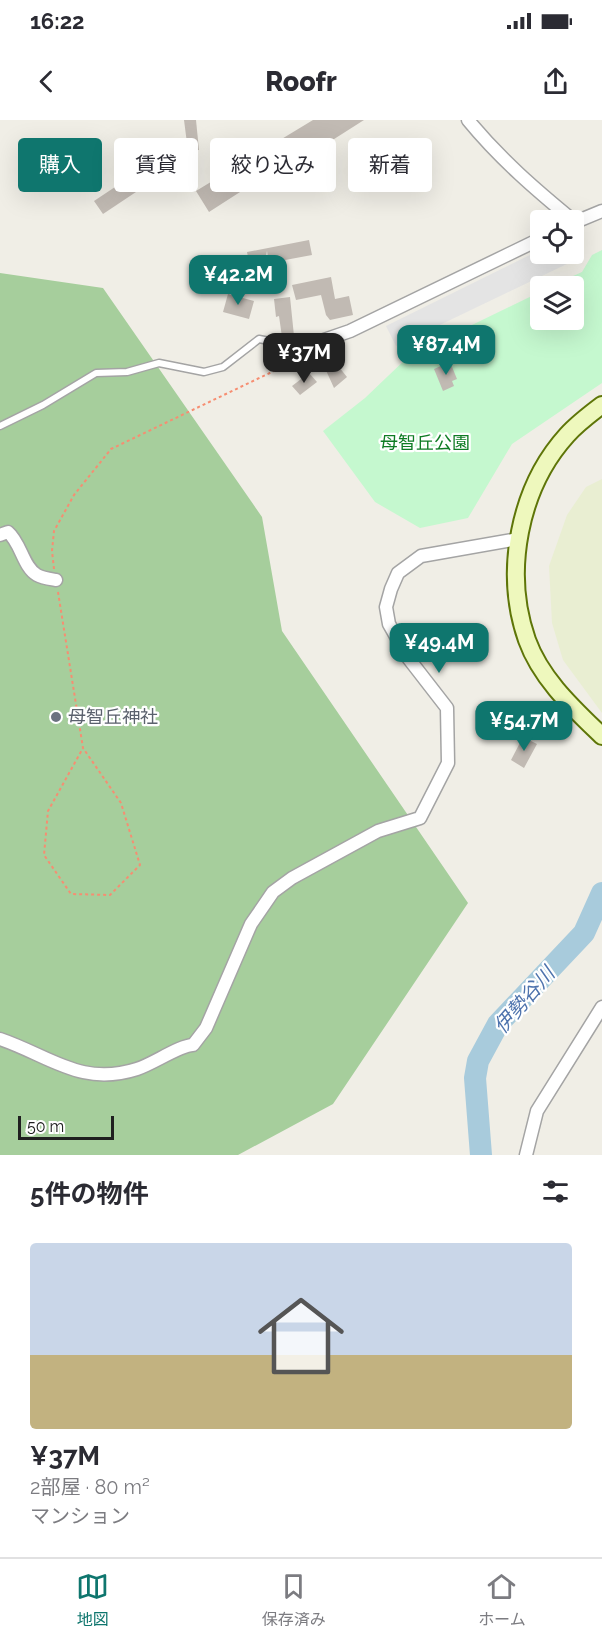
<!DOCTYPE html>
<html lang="ja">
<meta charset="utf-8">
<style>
body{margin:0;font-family:Raleway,"Noto Sans JP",sans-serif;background:#f7f7f7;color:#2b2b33;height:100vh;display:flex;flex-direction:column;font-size:22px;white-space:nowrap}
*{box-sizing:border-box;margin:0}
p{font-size:20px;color:#7c7c81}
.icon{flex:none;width:33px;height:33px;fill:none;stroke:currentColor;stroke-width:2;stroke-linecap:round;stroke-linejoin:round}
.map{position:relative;height:1035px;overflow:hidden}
.details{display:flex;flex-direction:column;background:#fff;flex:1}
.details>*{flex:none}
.guide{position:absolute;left:18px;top:18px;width:567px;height:54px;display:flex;gap:12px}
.fabs{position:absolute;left:530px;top:90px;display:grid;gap:12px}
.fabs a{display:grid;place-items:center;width:54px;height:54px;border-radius:6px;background:#fff;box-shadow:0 6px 24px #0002;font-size:30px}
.scale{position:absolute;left:18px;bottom:15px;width:96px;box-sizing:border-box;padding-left:6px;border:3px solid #202020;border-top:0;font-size:16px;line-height:21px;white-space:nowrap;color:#202020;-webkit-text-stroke:4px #fff;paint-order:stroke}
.price{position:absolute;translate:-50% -51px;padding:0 14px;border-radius:12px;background:#0f766e;color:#fff;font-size:20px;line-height:39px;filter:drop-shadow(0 2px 3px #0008)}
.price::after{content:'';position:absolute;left:50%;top:36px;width:18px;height:14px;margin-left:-9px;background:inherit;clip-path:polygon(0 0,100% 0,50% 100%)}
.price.current{background:#222;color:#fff}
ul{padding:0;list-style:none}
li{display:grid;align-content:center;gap:12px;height:318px;padding:0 30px}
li+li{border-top:2px solid #e1e1e2}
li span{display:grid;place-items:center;height:186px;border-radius:6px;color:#555}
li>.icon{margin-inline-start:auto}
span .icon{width:108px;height:108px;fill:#fffc;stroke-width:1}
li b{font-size:26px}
h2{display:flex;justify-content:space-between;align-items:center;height:72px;padding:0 30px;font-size:26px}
.tag{padding:0 21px;border-radius:6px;background:#fff;box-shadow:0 6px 24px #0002;font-size:21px;line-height:54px}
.tag.current{background:#0f766e;color:#fff}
.status{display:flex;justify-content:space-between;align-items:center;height:42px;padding:0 30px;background:#fff;direction:ltr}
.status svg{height:16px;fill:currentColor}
header{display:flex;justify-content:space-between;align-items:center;height:78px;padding:0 30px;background:#fff;font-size:27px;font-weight:800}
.menu{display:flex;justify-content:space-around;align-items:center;height:84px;border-top:2px solid #e1e1e2;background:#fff;font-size:16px;color:#7c7c81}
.menu a{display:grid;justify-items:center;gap:3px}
.menu .current{color:#0f766e}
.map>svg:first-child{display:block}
.farmland{fill:#e9eed2}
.forest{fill:#a6ce9c}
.park{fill:#c5f8cf}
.parking{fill:#e4e4e4}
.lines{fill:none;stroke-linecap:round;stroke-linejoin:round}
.river{stroke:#a8cbdc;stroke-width:22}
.building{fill:#c1bab3}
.service-casing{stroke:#a4a4a4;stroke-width:9}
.minor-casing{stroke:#a4a4a4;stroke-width:15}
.secondary-casing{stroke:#5e7508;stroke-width:20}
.path{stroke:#f68e72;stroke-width:2;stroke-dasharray:3 3;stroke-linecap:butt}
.service{stroke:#fff;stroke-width:6}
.minor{stroke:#fff;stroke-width:12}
.secondary{stroke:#eef8bd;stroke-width:16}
.worship-dot{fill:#6b7280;stroke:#fff;stroke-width:2}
.labels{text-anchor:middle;stroke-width:4.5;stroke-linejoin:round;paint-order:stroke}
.park-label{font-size:18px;fill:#0f7c24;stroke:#fff}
.worship-label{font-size:18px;fill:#5b616d;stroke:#fff;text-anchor:start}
.water-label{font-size:20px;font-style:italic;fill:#4e73ad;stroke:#fff}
</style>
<div class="status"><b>16:22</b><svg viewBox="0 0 49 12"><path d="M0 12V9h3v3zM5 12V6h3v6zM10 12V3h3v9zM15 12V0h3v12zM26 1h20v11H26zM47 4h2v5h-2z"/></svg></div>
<header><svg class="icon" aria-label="back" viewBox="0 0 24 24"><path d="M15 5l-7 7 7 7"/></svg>Roofr<svg class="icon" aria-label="share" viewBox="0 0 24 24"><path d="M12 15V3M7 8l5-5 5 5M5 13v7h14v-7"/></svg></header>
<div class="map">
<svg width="602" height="1035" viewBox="0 0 602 1035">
<rect width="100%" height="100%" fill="#f0eee6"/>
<!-- farmland -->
<path class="farmland" d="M602 359V593L563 540 552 503 549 446 567 395 586 367Z"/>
<!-- forest -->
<path class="forest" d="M0 153 103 168 262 397 282 511 468 783 333 984 238 1035H0Z"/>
<!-- park -->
<path class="park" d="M602 130V263L512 324 468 398 420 408 375 382 323 311 365 278 410 235 540 172V200H573V166H551L582 152 592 135Z"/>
<!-- parking -->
<path class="parking" d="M576 112 582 126 571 142 396 226 386 206 540 130V134H573V114Z"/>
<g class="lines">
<!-- river -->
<path class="river" d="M481 1035 475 958 478 941 498 904 584 813 602 773"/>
</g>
<!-- building -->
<path class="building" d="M184 0H196L199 30 188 31Z
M313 0H364L298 42 297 40 264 61 262 58 209 92 196 71Z
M127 59 136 72 103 94 94 81Z
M309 120 312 135 269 143 267 131 264 144 250 147 247 132Z
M331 157 335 179 349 176 353 195 330 200 326 195 321 175 296 180 292 165Z
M228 174 254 181 249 199 223 192Z
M290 177 294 216 282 217 279 196 276 197 274 179Z
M331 229 339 247 347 257 334 268 319 235Z
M450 242 457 259 452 261 454 266 443 271 434 249Z
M309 253 317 262 300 275 292 266Z
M504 592 519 596 514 613 499 609Z
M523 617 537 624 524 648 511 640Z"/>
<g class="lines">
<!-- service casing -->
<g class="service-casing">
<path id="service" d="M0 306 43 285 96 253 127 252 159 243 204 252 223 247 259 219 290 225 318 222"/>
</g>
<!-- minor casing -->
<g class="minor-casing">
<path id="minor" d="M468 0C500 39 536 70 575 102
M573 103 602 91
M318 222 350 211 540 119
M0 415 8 412C21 423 23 447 37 455 42 458 50 459 56 460
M0 919C50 936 81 967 137 949 153 944 180 925 193 925L206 908 251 804 273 772 292 758 378 711 420 698 448 643 447 588 409 539 389 504 386 487 391 469 398 453 421 436 518 419
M526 1035 537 991 602 887"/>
</g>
<!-- secondary casing -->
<g class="secondary-casing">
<path id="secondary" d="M602 285C590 294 577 304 567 315 519 368 503 452 527 520 541 559 573 588 602 616"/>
</g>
<!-- path -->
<path class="path" d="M54 449 52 431 54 411 74 375 111 329 276 250 301 234
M58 472 83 628 121 683 140 745 110 775 71 774 44 735 48 691 83 628"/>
<!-- service -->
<use href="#service" class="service"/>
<!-- minor -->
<use href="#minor" class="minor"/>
<!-- secondary -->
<use href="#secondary" class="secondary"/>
</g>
<!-- markers -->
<circle class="worship-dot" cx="56" cy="597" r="6"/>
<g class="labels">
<!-- park labels -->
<g class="park-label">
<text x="425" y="329">母智丘公園</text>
</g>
<!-- worship labels -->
<g class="worship-label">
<text x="68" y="603">母智丘神社</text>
</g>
<!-- water labels -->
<g class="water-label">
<text transform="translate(524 880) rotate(-49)" y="7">伊勢谷川</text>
</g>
</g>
</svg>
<div class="fabs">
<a><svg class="icon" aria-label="locate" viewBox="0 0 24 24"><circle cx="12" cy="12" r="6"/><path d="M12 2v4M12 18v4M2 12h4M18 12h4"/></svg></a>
<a><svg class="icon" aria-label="layers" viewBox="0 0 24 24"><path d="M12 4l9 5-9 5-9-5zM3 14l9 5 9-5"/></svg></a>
</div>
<div class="scale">50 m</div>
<b class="price" style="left:238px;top:186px">¥42.2M</b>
<b class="price" style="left:446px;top:256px">¥87.4M</b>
<b class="price current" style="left:304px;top:264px">¥37M</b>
<b class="price" style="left:439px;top:554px">¥49.4M</b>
<b class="price" style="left:524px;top:632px">¥54.7M</b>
<div class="guide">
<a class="tag current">購入</a>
<a class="tag">賃貸</a>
<a class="tag">絞り込み</a>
<a class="tag">新着</a>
</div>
</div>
<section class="details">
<h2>5件の物件<svg class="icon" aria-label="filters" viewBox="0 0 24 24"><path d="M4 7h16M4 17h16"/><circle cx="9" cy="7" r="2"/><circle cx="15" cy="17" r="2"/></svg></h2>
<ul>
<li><span style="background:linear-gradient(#c9d6e8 60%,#c2b280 0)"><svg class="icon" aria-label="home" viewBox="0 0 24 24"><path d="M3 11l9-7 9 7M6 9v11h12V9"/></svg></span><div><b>¥37M</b><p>2部屋 · 80 m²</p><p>マンション</p></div></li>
</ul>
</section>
<nav class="menu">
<a class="current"><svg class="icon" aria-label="map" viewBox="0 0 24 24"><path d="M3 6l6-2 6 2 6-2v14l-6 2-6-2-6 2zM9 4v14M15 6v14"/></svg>地図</a>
<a><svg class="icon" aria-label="saved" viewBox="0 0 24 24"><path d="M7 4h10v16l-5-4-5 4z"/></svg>保存済み</a>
<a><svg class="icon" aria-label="home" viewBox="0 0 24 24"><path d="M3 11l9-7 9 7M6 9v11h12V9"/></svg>ホーム</a>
</nav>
